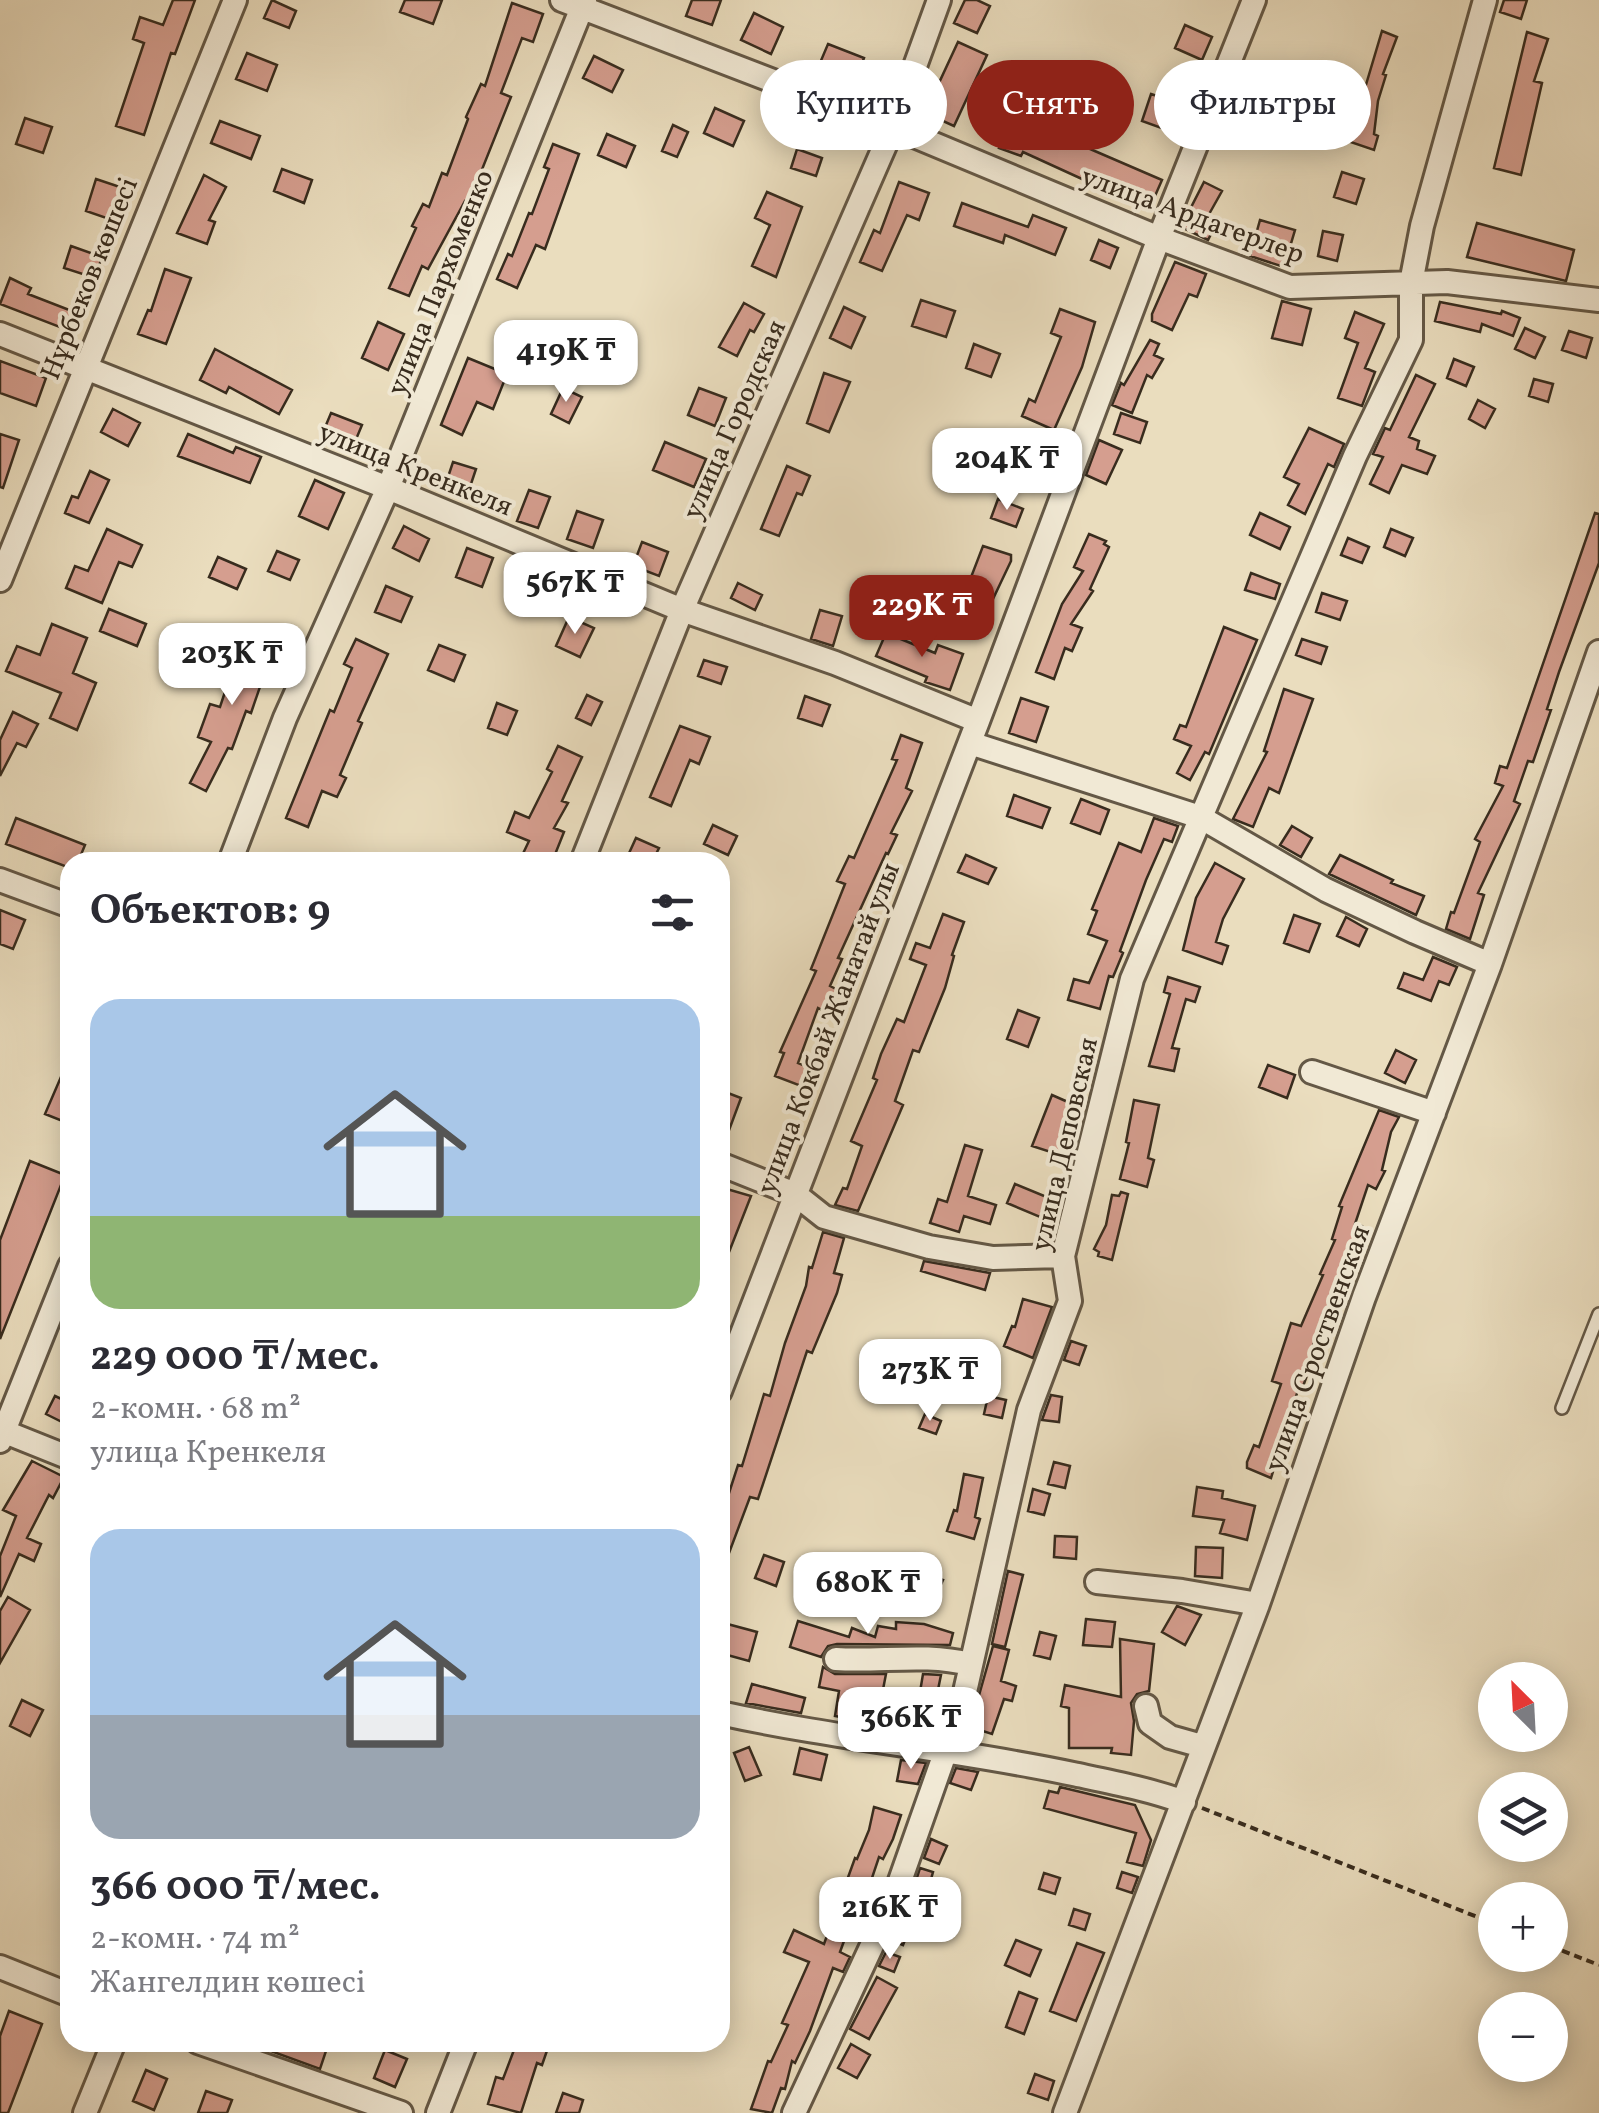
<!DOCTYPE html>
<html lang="ru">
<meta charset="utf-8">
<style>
body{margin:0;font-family:Vollkorn,serif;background:#f2f2f3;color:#2b2b33;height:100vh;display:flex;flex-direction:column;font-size:38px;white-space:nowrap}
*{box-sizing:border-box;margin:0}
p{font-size:32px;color:#7c7c81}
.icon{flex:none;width:55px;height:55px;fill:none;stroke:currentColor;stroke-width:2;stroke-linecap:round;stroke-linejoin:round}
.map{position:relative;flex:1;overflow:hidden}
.details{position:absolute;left:60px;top:852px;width:670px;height:1200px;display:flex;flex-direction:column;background:#fff;border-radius:30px;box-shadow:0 5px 25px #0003}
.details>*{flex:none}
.banner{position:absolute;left:760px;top:60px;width:688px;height:90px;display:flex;gap:20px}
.needle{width:65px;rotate:336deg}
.controls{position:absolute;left:1478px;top:1662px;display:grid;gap:20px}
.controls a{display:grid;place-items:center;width:90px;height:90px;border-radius:50%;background:#fff;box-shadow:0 5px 25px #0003;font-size:50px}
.price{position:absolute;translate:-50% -85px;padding:0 22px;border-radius:20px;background:#fff;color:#222;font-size:32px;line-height:65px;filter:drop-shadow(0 2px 5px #0008)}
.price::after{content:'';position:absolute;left:50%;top:60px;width:30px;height:22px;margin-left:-15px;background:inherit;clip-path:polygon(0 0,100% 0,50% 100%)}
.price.current{background:#8f2418;color:#fff}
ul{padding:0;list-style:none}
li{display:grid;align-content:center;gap:20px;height:530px;padding:0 30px}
li span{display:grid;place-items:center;height:310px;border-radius:30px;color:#555}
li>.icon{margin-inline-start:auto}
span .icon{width:180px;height:180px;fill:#fffc;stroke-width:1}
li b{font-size:42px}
h2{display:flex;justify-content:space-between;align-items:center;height:120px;padding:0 30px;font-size:42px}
.tag{padding:0 35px;border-radius:45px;background:#fff;box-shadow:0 5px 25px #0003;font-size:35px;line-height:90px}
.tag.current{background:#8f2418;color:#fff}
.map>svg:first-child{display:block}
.building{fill:#d59e8f;stroke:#382c1e;stroke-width:2.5}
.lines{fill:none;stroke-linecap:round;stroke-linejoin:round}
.service-casing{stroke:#645846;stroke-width:16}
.minor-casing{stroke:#645846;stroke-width:28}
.path{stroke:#382c1e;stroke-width:4;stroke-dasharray:8 5;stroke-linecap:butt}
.service{stroke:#f1e9d5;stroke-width:11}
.minor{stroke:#f1e9d5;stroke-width:22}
.labels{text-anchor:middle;stroke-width:8;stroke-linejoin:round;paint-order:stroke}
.street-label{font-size:28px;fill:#382c1e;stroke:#f1e9d5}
</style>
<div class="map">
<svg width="1599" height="2113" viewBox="0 0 1599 2113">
<rect width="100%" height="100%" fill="#eaddbe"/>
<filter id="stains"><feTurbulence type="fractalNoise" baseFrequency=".002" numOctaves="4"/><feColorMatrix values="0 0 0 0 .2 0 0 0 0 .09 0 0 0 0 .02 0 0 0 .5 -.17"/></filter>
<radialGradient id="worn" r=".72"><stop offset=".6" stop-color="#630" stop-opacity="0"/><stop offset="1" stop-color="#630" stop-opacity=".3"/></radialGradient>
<!-- building -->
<path class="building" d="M173 0H195L175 54 171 53 144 135 116 126 144 43 133 39 140 17 163 25Z
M272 0 296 11 289 28 264 18Z
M405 0H442L433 24 400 12Z
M692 0H721L712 25 686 16Z
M965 0H977L990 6 977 33 954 23Z
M1504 0H1527L1521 19 1500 12Z
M512 3 543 14 533 42 522 38 501 93 511 97 469 202 465 201 428 269 422 266 409 296 389 288 416 228 412 226 423 204 429 207 442 173 447 175 468 119 466 117 481 84 485 86Z
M754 13 783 27 771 54 741 40Z
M1185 25 1212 37 1202 60 1175 48Z
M1382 31 1397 37 1383 74 1386 75 1378 101 1374 134 1378 136 1374 150 1330 135 1335 122 1354 128 1357 97 1362 98Z
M1527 32 1548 39 1534 81 1542 83 1521 175 1494 168Z
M958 42 987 55 954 126 925 113Z
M828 44 864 58 854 85 817 70Z
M247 53 277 65 267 91 236 79Z
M594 56 623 70 612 92 583 78Z
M1151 94 1188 106 1178 134 1142 121Z
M715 108 744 121 733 146 704 133Z
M25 118 52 127 43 153 16 144Z
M1231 120 1249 130 1238 148 1221 138Z
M220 121 260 136 251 159 211 143Z
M673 125 688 132 677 157 662 151Z
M1008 127 1056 146 1060 136 1162 180 1151 205 1095 180 1093 184 1023 152 1021 156 999 148Z
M607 134 635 146 626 167 598 155Z
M553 144 579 154 545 249 536 245 517 288 497 279 508 254 512 256 529 213 532 214 549 169 544 167Z
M797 149 822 158 816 176 791 168Z
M282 169 312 180 304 203 274 191Z
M1342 172 1364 179 1356 204 1334 197Z
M204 175 226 187 209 220 215 222 207 244 177 233Z
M96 179 123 188 112 220 86 211Z
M899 182 929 193 919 220 907 215 882 271 860 262 874 230 880 233Z
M1204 182 1222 191 1208 216 1218 220 1208 240 1181 227Z
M767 192 802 207 776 277 752 266 770 225 755 218Z
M962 203 1028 227 1033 215 1066 228 1055 255 1005 235 1003 243 954 226Z
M1260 220 1295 230 1284 267 1250 256Z
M1477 223 1574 250 1566 281 1467 257Z
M1323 231 1343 235 1337 261 1318 256Z
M1099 240 1118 248 1110 268 1091 260Z
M71 246 102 257 95 278 64 268Z
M1175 262 1206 274 1197 297 1189 294 1172 330 1152 321V314Z
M165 269 191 278 166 344 138 334 148 310 151 311Z
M10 278 31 288 28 294 77 313 70 331 0 304Z
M921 300 955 311 946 337 912 326Z
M1282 301 1311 309 1302 345 1272 338Z
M1440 302 1501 314 1502 311 1520 318 1513 336 1482 324 1480 332 1435 321Z
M744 303 764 314 754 332 750 330 737 356 719 347Z
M844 307 865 317 851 348 830 338Z
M1060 309 1095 322 1082 367 1054 430 1022 416 1029 399 1035 402 1061 337 1051 333Z
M1355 312 1384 324 1365 368 1375 372 1362 406 1338 398 1358 343 1345 338Z
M378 322 404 334 388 370 362 358Z
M1525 328 1545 337 1535 358 1515 349Z
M1569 331 1592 338 1586 358 1562 350Z
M526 334 551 345 540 369 515 357Z
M1150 340 1159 344 1154 355 1163 359 1152 378 1147 375 1132 413 1112 405 1121 383 1124 385Z
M974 344 1000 354 991 377 966 368Z
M215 349 292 390 279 414 229 387 226 393 200 380Z
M468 358 507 374 493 409 477 402 462 435 441 425Z
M1454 359 1474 367 1466 386 1447 378Z
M0 361 46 378 36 406 0 393Z
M824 373 850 382 829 432 807 423Z
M1416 375 1435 384 1409 437 1419 441 1417 449 1435 456 1427 474 1402 465 1389 493 1370 484 1383 457 1373 454 1385 428 1390 430Z
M1534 379 1553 384 1548 402 1529 396Z
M563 388 582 397 569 423 551 414Z
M699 388 726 398 715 426 688 415Z
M1478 400 1495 409 1485 428 1469 419Z
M113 409 140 423 128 446 101 432Z
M331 413 362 425 352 449 321 437Z
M1121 413 1147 422 1140 443 1114 434Z
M1309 428 1344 444 1334 467 1328 464 1305 514 1288 505 1299 484 1284 477Z
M0 434 19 440 3 488 0 487Z
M188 434 233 453 236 447 261 457 250 483 178 456Z
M1099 440 1122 450 1106 484 1086 475Z
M665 442 706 459 694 487 653 470Z
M1016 446 1044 459 1034 481 1005 468Z
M453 462 476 469 470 487 447 480Z
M787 466 810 476 802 495 797 493 779 536 761 529Z
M90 471 109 480 89 523 65 513 72 496 78 498Z
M315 480 344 493 328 529 299 516Z
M529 490 550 497 538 528 517 521Z
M998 499 1023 509 1016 527 991 518Z
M577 511 603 520 593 548 567 539Z
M1260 513 1290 527 1280 549 1250 535Z
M1595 513 1599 514V563L1559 672 1547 709 1551 710 1533 762 1528 761 1514 801 1520 804 1478 893 1484 895 1470 939 1446 929 1451 912 1454 913 1480 842 1475 839 1503 786 1495 783 1500 766 1507 768Z
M404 526 429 539 419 561 393 548Z
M107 529 142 545 132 567 119 562 102 603 66 588 75 566 88 571Z
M1391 529 1413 538 1405 556 1384 547Z
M1089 534 1106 541 1104 544 1109 547 1090 589 1093 591 1071 624 1082 628 1072 651 1065 648 1054 679 1036 672 1062 604 1083 571 1074 567Z
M1348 538 1369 547 1362 563 1341 555Z
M642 542 668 552 659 576 633 566Z
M983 546 1011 555V561L982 622 958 611Z
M467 548 493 558 482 587 456 577Z
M277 551 299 560 290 580 268 571Z
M218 557 246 569 237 589 209 577Z
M1251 573 1280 584 1275 599 1245 590Z
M545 574 569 584 556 615 532 604Z
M738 583 762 595 755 610 731 598Z
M386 586 412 597 401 622 375 612Z
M1322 593 1347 601 1340 620 1316 612Z
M109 609 146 624 137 646 100 631Z
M820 610 842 616 833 646 811 639Z
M569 617 594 628 580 657 556 646Z
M52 624 87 638 73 673 96 683 77 730 50 718 61 693 6 671 17 646 40 655Z
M1224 627 1257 640 1209 754 1205 752 1190 780 1177 773 1191 746 1174 739 1180 725 1186 727Z
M886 633 935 653 938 645 963 654 950 690 925 682 927 677 876 656Z
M240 636 273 649 251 713 246 711 232 749 228 748 206 791 190 783 211 742 198 737 210 704 220 707 238 653 233 651Z
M356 639 388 654 358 721 362 723 340 775 346 778 337 797 322 791 308 827 286 818 330 710 334 712 352 668 344 664Z
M1302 639 1327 647 1321 664 1296 655Z
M439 645 465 655 454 681 428 670Z
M704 660 727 667 721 684 698 676Z
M1284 689 1313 699 1279 793 1269 788 1253 827 1233 819 1267 752 1264 751Z
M587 695 602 702 591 725 576 718Z
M805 696 830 705 822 726 798 718Z
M1021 698 1048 707 1036 742 1009 733Z
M497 703 517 711 507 735 488 728Z
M13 712 38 724 26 747 17 743 0 776V740Z
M680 726 710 737 699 764 690 760 671 806 650 797Z
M901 735 922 743 906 788 912 791 891 833 897 835 888 854 886 853 838 958 842 959 830 986 838 990 828 1013 818 1008 798 1063 808 1067 801 1086 775 1076 784 1053 780 1052 816 971 811 969 845 884 837 881 849 856 854 858 897 760 892 759Z
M558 746 582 757 562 801 568 803 554 828 564 832 552 862H519L529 841 507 832 515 812 529 818 552 772 547 769Z
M1014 795 1050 808 1042 828 1007 816Z
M1081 799 1109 810 1100 834 1071 823Z
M16 818 85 845 78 862H70V868L6 844Z
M1154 818 1178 826 1172 842 1164 839 1146 880 1120 951 1123 953 1113 977 1109 976 1100 1009 1068 1000 1074 979 1089 983 1107 941 1088 934 1097 911 1092 909 1119 843 1141 852Z
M713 825 737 836 728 855 704 844Z
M1292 826 1312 838 1301 857 1280 845Z
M636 838 659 848 652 862H625Z
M966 855 996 868 988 884 958 872Z
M1340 855 1393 880 1391 883 1424 896 1416 915 1329 874Z
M1215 863 1244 879 1223 919 1216 942 1228 946 1222 964 1183 950 1196 898Z
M0 910 25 920 13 949 0 944Z
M943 914 964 922 952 955 954 956 945 988 919 1052 913 1050 895 1101 903 1105 858 1211 835 1205 843 1188 847 1189 862 1146 851 1141 877 1080 873 1078 881 1054 897 1019 904 1022 926 965 910 959 916 943 930 948Z
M1294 915 1320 924 1309 952 1284 943Z
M1346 917 1367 929 1359 946 1337 936Z
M1433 957 1457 967 1449 985 1439 981 1431 1001 1398 988 1404 973 1423 980Z
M1168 977 1200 987 1195 1002 1186 999 1172 1048 1179 1049 1174 1071 1149 1066 1170 994 1164 992Z
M1018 1010 1039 1018 1028 1047 1007 1039Z
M1396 1050 1416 1060 1405 1083 1385 1073Z
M70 1056V1124L45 1114Z
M1268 1065 1295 1075 1287 1098 1259 1087Z
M720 1090 741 1098 722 1149 720 1148Z
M1052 1095 1077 1106 1066 1130 1071 1132 1063 1156 1032 1146Z
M1134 1100 1159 1105 1148 1158 1154 1160 1147 1187 1120 1179 1129 1143 1126 1142Z
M1379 1110 1399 1117 1391 1132 1382 1170 1385 1171 1376 1189 1368 1185 1355 1224 1362 1226 1356 1247 1352 1245 1326 1315 1323 1313 1307 1366 1310 1367 1301 1392 1298 1390 1271 1478 1247 1468V1462L1254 1445 1259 1447 1281 1384 1272 1381 1291 1323 1301 1326 1323 1275 1320 1274 1335 1240 1332 1239 1342 1207 1339 1206Z
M965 1145 982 1150 968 1196 996 1205 990 1224 964 1216 959 1232 930 1223 938 1199 947 1202Z
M30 1161 65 1175 0 1339V1240Z
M1015 1184 1049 1198 1040 1217 1007 1203Z
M720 1187 751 1196 720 1275Z
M1121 1192 1128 1194 1112 1260 1098 1256 1099 1252 1094 1249 1106 1225 1112 1195 1119 1196Z
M823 1232 844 1238 834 1273 842 1275 837 1293 812 1353 807 1351 758 1499 750 1497 720 1577V1521L738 1465 742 1466 764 1394 770 1396 785 1343 806 1286 809 1267 812 1268Z
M924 1261 990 1273 985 1290 921 1271Z
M1023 1299 1052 1307 1033 1358 1004 1346 1012 1326 1015 1327Z
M1071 1341 1086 1346 1079 1365 1064 1360Z
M1051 1395 1062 1397 1059 1422 1042 1420Z
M55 1396 70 1403V1426L46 1414Z
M988 1396 1006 1400 1002 1418 984 1414Z
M925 1414 941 1421 936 1434 919 1428Z
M32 1461 64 1477 53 1498 49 1495 27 1538 41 1544 34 1561 19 1554 0 1597V1556L16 1516 3 1510Z
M1054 1462 1070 1466 1065 1488 1048 1484Z
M964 1474 983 1478 975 1517 980 1519 974 1539 947 1531 954 1510 957 1511Z
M1197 1487 1223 1491 1222 1498 1255 1506 1247 1540 1220 1533 1224 1520 1193 1516Z
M1033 1489 1050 1494 1044 1515 1028 1511Z
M1055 1536 1077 1537 1076 1559 1054 1557Z
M1196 1547 1223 1548 1222 1578 1195 1576Z
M764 1555 784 1562 776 1586 755 1578Z
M919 1571 943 1580 934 1600 910 1590Z
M1008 1571 1023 1575 1005 1647 992 1644Z
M8 1597 30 1610 0 1663V1611Z
M1177 1606 1201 1615 1185 1645 1162 1632Z
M1086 1619 1115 1622 1112 1647 1083 1645Z
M798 1621 849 1637 852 1628 875 1637 878 1626 896 1629V1622L924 1624 953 1633 950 1645 837 1644 828 1646 821 1657 790 1647Z
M720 1622 757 1632 749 1661 720 1653Z
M1040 1632 1056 1636 1050 1659 1034 1655Z
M1120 1639 1154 1644 1149 1691 1137 1694 1131 1703 1134 1721 1131 1755 1111 1753 1112 1748H1069V1708L1061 1706 1065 1685 1121 1697Z
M993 1646 1009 1650 1001 1681 1016 1686 1012 1701 1004 1699 992 1734 970 1727Z
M823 1667 835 1674H886L880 1705H883L880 1724 835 1716 839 1691 819 1687Z
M923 1674 941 1675 931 1724 915 1722Z
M752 1684 805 1698 801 1713 746 1703Z
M22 1700 43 1710 30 1736 10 1726Z
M749 1747 761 1775 745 1781 734 1753Z
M800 1748 827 1755 821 1780 794 1774Z
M901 1760 926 1763 918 1784 897 1781Z
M956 1768 978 1772 971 1790 950 1783Z
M1060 1787 1135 1805 1151 1840 1143 1866 1127 1862 1136 1833 1044 1808 1049 1791 1058 1793Z
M874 1807 901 1815 893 1839 883 1859 879 1857 870 1884 867 1883 859 1900 840 1952 850 1957 843 1972 833 1968 810 2031 795 2063 792 2061 785 2089 781 2088 772 2113 751 2109 768 2061 771 2062 788 2025 782 2023 809 1962 784 1952 794 1930 824 1944 855 1858 857 1859 869 1830Z
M931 1839 947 1846 939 1864 924 1858Z
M920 1868 933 1872 926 1897 912 1893Z
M1122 1872 1138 1877 1132 1893 1117 1888Z
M1044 1873 1060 1878 1055 1894 1039 1889Z
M1074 1909 1090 1914 1085 1930 1069 1925Z
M898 1926 909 1930 903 1945 891 1940Z
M1016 1940 1041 1950 1030 1976 1005 1965Z
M1077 1943 1104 1953 1076 2021 1050 2011Z
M886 1952 900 1957 894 1972 879 1966Z
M877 1977 897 1988 869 2039 850 2029Z
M1019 1992 1037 1999 1024 2034 1006 2027Z
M9 2011 42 2024 8 2113H0V2036Z
M246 2042H329L320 2069Z
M517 2042H550L542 2065 537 2063 521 2113 488 2104 496 2077 503 2079Z
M851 2044 870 2055 857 2078 838 2068Z
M385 2050 407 2059 395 2087 374 2078Z
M146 2070 167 2079 154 2110 133 2101Z
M1035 2074 1054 2081 1048 2100 1028 2093Z
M206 2091 232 2100 227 2113H198Z
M563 2093 583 2100 579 2113H556Z"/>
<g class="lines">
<!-- service casing -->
<g class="service-casing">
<path id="service" d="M1562 1408 1599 1314"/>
</g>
<!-- minor casing -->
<g class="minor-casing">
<path id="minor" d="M562 0 893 127 1159 238 1290 287 1447 282 1599 300
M0 334 388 488 682 610 835 663 978 721
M0 580 235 0
M970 743 1200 817 1326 890 1415 932 1490 964
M230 862 285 718 388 488 585 0
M582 862 682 610 893 127 939 0
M0 880 70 906
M1312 1072 1434 1113
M720 1164 795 1194 824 1217 929 1247 993 1258 1063 1256
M720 1391 978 721 1159 238 1254 0
M0 1430 70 1458
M0 1441 70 1266
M1097 1582 1182 1591 1258 1604
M836 1659C880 1662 926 1653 969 1664
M1146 1706 1150 1723 1170 1737 1202 1746
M720 1713C837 1739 956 1749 1073 1774 1111 1782 1148 1789 1184 1802
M0 1967 70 1995
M198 2042 401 2113
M85 2113 114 2042
M438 2113 466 2042
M794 2113 894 1898 962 1705 1029 1410 1070 1301 1063 1256 1132 979 1355 456 1411 340V283L1422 226 1485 0
M1065 2113 1258 1604 1364 1297 1490 964 1599 652"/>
</g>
<!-- path -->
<path class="path" d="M1202 1808 1495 1924
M1550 1946 1599 1965"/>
<!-- service -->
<use href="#service" class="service"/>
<!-- minor -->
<use href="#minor" class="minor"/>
</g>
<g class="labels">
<!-- street labels -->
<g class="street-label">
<text transform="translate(1193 214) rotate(20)" y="10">улица Ардагерлер</text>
<text transform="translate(88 278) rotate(-68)" y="10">Нұрбеков көшесі</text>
<text transform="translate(439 282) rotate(-68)" y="10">улица Пархоменко</text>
<text transform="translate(733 419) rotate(-66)" y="10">улица Городская</text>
<text transform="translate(416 468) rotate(22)" y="10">улица Кренкеля</text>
<text transform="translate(827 1028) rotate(-69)" y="10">улица Кокбай Жанатай улы</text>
<text transform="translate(1063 1144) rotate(-77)" y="10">улица Деповская</text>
<text transform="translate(1316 1348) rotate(-70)" y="10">улица Сроственская</text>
</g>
</g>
<rect width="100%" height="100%" filter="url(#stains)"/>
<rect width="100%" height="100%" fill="url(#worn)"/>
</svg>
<div class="controls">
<a><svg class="needle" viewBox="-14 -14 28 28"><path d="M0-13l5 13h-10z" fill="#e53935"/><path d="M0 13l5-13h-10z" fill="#7c7c81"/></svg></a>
<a><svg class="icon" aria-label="layers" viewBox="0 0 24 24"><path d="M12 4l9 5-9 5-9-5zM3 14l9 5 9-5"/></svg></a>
<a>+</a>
<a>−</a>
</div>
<b class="price" style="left:566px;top:405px">419K ₸</b>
<b class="price" style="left:1007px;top:513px">204K ₸</b>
<b class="price" style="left:575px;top:637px">567K ₸</b>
<b class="price current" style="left:922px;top:660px">229K ₸</b>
<b class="price" style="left:232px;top:708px">203K ₸</b>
<b class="price" style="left:930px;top:1424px">273K ₸</b>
<b class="price" style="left:868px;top:1637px">680K ₸</b>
<b class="price" style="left:911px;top:1772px">366K ₸</b>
<b class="price" style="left:890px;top:1962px">216K ₸</b>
<div class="banner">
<a class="tag">Купить</a>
<a class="tag current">Снять</a>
<a class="tag">Фильтры</a>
</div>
<section class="details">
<h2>Объектов: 9<svg class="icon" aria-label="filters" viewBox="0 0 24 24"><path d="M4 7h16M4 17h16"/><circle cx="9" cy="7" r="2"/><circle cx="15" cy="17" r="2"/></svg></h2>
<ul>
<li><span style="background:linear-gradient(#a9c7e8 70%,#8fb573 0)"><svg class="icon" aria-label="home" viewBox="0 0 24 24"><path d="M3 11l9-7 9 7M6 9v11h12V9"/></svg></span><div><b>229 000 ₸/мес.</b><p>2-комн. · 68 m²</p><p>улица Кренкеля</p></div></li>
<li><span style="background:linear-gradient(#a9c7e8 60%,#9aa5b1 0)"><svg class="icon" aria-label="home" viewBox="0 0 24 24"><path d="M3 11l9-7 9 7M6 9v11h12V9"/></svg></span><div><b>366 000 ₸/мес.</b><p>2-комн. · 74 m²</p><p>Жангелдин көшесі</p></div></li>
</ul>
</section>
</div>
